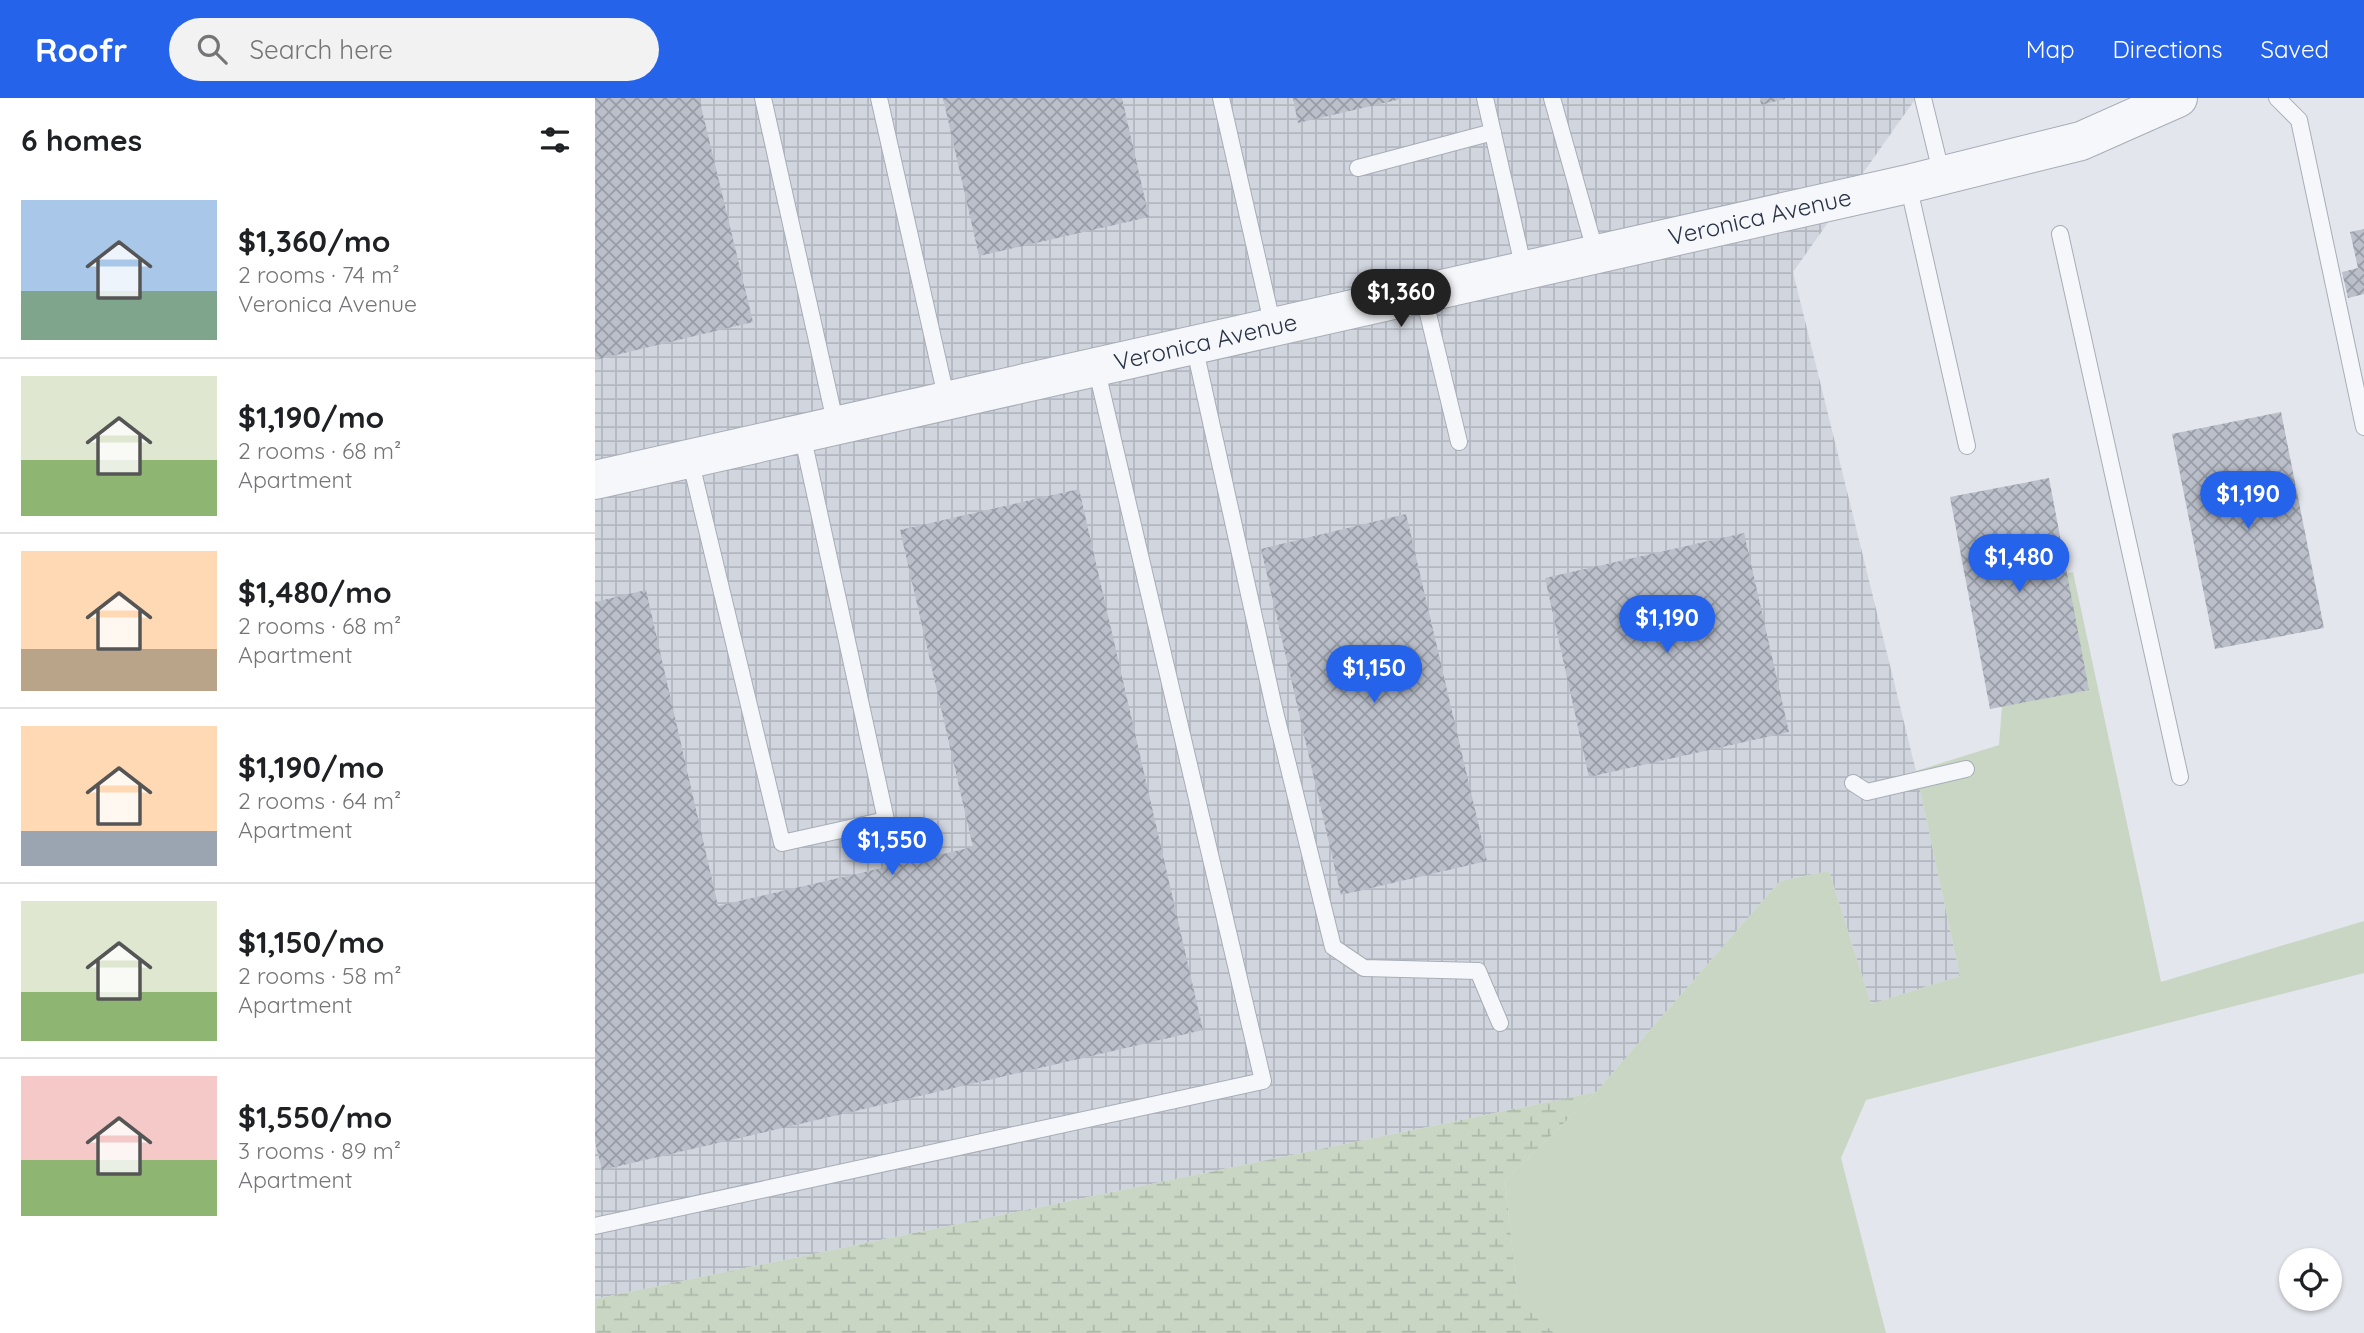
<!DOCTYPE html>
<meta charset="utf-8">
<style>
body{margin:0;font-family:Quicksand,sans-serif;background:#f2f2f2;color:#202124;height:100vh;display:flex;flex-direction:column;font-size:26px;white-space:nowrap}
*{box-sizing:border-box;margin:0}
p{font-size:23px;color:#757577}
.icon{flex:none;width:38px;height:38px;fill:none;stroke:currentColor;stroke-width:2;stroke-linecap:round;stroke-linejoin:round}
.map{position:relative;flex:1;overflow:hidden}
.drawer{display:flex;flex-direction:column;background:#fff;width:595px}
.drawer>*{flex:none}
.controls{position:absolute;left:1684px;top:1150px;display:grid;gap:14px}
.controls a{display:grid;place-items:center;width:63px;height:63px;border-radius:50%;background:#fff;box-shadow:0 2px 5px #0004;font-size:35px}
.price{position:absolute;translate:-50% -60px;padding:0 16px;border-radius:24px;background:#2563eb;color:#fff;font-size:23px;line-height:46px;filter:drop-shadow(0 2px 4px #0008)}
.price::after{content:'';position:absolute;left:50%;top:42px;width:21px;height:16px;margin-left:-10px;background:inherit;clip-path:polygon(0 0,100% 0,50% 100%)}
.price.selected{background:#222;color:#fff}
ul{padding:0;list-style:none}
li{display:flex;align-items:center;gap:21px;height:175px;padding:0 21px}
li+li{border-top:2px solid #e0e0e0}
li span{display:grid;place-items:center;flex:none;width:196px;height:140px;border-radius:0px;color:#555}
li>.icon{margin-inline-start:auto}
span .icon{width:84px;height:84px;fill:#fffc;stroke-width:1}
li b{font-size:30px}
h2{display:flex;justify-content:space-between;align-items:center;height:84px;padding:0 21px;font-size:30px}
header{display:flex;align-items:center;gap:42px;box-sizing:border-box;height:98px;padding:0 35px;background:#2563eb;color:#fff}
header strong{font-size:33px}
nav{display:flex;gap:38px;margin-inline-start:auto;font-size:24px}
.search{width:490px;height:63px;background:#f2f2f2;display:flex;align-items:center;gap:18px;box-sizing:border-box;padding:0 24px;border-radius:38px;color:#757577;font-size:26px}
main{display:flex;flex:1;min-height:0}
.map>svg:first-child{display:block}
.industrial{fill:url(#industrial-grid)}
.grass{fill:#c8d6c3}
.wetland{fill:url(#wetland-marsh)}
.building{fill:url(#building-cross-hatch)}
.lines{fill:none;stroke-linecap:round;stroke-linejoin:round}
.service-casing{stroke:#a7adb7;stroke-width:18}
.tertiary-casing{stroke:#a7adb7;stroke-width:40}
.service{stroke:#f6f7fa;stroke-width:16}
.tertiary{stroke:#f6f7fa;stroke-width:38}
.labels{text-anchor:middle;stroke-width:5;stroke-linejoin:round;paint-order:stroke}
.street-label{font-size:24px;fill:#293346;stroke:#f3f5f9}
</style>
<header>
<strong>Roofr</strong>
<div class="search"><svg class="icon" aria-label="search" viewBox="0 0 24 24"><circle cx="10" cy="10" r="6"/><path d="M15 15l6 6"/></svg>Search here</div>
<nav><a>Map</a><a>Directions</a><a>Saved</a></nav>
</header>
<main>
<section class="drawer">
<h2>6 homes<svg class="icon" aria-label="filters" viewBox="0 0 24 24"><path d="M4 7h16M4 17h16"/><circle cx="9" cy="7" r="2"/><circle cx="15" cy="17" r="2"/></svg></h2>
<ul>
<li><span style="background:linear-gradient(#a9c7e8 65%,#7fa58c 0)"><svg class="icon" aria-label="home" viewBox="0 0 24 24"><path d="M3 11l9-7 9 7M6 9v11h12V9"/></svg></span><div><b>$1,360/mo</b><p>2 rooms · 74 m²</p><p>Veronica Avenue</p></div></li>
<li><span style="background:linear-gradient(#dfe7d0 60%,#8fb573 0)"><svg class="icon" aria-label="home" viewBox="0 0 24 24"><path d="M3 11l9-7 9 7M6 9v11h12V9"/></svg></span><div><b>$1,190/mo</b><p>2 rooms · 68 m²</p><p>Apartment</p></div></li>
<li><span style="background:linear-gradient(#ffd9b3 70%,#b9a48a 0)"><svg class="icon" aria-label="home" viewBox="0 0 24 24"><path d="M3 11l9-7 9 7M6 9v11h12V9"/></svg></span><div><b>$1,480/mo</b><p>2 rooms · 68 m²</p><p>Apartment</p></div></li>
<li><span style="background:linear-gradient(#ffd9b3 75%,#9aa5b1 0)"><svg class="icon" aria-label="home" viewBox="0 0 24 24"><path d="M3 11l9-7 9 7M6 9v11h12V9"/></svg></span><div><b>$1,190/mo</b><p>2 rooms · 64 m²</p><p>Apartment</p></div></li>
<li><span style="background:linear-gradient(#dfe7d0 65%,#8fb573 0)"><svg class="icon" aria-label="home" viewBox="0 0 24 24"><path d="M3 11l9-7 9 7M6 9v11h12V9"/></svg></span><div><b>$1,150/mo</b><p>2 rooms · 58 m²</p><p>Apartment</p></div></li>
<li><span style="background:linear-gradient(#f6c9c9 60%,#8fb573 0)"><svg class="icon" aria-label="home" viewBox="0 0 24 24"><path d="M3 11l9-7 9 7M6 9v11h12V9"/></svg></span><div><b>$1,550/mo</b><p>3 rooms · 89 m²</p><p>Apartment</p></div></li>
</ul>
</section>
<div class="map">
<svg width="1769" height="1235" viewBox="0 0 1769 1235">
<defs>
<pattern id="industrial-grid" width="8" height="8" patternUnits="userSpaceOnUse" patternTransform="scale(1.75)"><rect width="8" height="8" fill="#d1d5de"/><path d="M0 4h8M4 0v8" fill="none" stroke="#b3b7c0"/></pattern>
<pattern id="wetland-marsh" width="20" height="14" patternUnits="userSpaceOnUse" patternTransform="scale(1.75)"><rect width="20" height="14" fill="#c8d6c3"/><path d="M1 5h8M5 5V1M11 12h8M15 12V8" fill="none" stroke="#acb8a9"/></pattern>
<pattern id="building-cross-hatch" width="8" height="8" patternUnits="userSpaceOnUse" patternTransform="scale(1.75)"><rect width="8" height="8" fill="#babfca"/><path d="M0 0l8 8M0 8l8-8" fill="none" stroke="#979ca6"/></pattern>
</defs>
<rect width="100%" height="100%" fill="#e3e6ec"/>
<!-- industrial -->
<path class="industrial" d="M0 0H1321L1198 174 1321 673 1365 878 1276 906 1234 773 1185 783 1001 994 0 1201Z"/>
<!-- grass -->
<path class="grass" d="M1478 474 1566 884 1769 823V875L1271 1002 1246 1060 1291 1235H959L923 1204 910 1082 1001 994 1185 783 1234 773 1276 906 1365 878 1321 673 1404 647 1416 489Z"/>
<!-- wetland -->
<path class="wetland" d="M1001 994 910 1082 923 1203 959 1235H0V1201Z"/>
<!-- building -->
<path class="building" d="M0 0H104L158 224 0 262Z
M348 0H527L554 119 384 158Z
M698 0H806V1L703 25Z
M1165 0H1190V1L1166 7Z
M1769 131V196L1753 200 1747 174 1763 170 1755 134Z
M1686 314 1729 530 1620 551 1577 336Z
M1454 380 1494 592 1395 611 1355 399Z
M484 391 608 932 7 1072 0 1044V504L51 492 123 808 378 749 305 432Z
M811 416 892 763 746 797 666 451Z
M1149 435 1194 634 994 679 950 480Z"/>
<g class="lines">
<!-- service casing -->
<g class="service-casing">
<path id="service" d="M168 0 241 328
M284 0 352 303
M626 0 678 229
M890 0 929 172
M957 0 1001 156
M1328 0 1347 78
M1682 0 1704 22 1769 329
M763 70 898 34
M1313 86 1372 348
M1465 136 1585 679
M828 195 864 344
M599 247 680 614 738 849 769 870 883 873 905 925
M95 361 187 745 291 722 207 336
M1258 685 1272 694 1371 671
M0 1128 668 983 501 269"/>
</g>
<!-- tertiary casing -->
<g class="tertiary-casing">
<g id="tertiary">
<path id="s1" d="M0 382 1313 86 1486 43 1583 0"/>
</g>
</g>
<!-- service -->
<use href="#service" class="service"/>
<!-- tertiary -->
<use href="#tertiary" class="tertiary"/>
</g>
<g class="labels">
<!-- street labels -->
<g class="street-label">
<text dy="8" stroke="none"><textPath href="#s1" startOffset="1194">Veronica Avenue</textPath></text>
<text dy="8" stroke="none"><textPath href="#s1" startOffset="626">Veronica Avenue</textPath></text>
</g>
</g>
</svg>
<div class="controls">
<a><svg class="icon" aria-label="locate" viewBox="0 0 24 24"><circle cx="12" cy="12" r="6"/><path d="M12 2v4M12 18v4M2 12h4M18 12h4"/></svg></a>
</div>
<b class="price selected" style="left:806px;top:231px">$1,360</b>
<b class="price" style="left:1653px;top:433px">$1,190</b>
<b class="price" style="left:1424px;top:496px">$1,480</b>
<b class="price" style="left:1072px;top:557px">$1,190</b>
<b class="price" style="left:779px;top:607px">$1,150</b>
<b class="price" style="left:297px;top:779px">$1,550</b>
</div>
</main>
